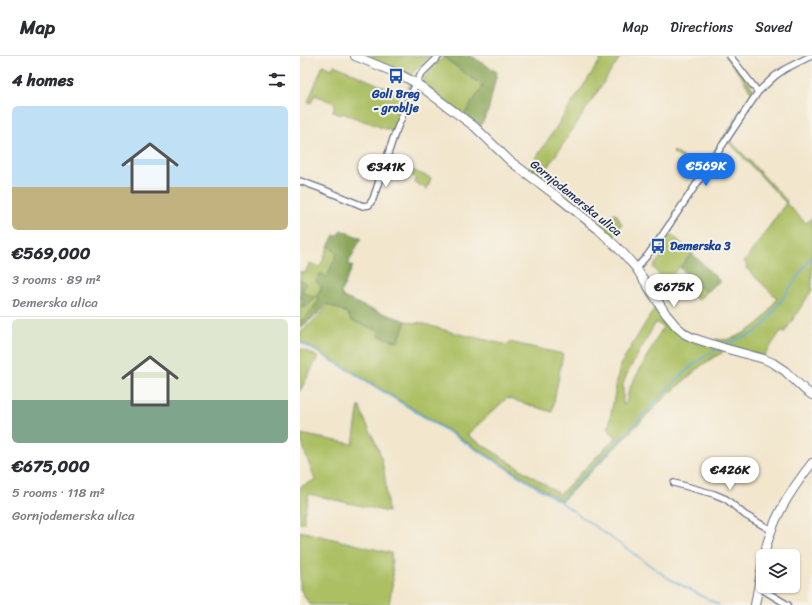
<!DOCTYPE html>
<meta charset="utf-8">
<style>
body{margin:0;font-family:Sriracha,sans-serif;background:#f2f2f3;color:#2b2b33;height:100vh;display:flex;flex-direction:column;font-size:15px;white-space:nowrap}
*{box-sizing:border-box;margin:0}
p{font-size:13px;color:#7c7c81}
.icon{flex:none;width:22px;height:22px;fill:none;stroke:currentColor;stroke-width:2;stroke-linecap:round;stroke-linejoin:round}
.map{position:relative;flex:1;overflow:hidden}
.details{display:flex;flex-direction:column;background:#fff;width:300px}
.details>*{flex:none}
.controls{position:absolute;left:456px;top:493px;display:grid;gap:8px}
.controls a{display:grid;place-items:center;width:44px;height:44px;border-radius:6px;background:#fff;box-shadow:0 1px 3px #0004;font-size:20px}
.price{position:absolute;translate:-50% -34px;padding:0 9px;border-radius:14px;background:#fff;color:#222;font-size:13px;line-height:26px;filter:drop-shadow(0 1px 2px #0008)}
.price::after{content:'';position:absolute;left:50%;top:24px;width:12px;height:9px;margin-left:-6px;background:inherit;clip-path:polygon(0 0,100% 0,50% 100%)}
.price.active{background:#1a73e8;color:#fff}
ul{padding:0;list-style:none}
li{display:grid;align-content:center;gap:8px;height:212px;padding:0 12px}
li+li{border-top:1px solid #e1e1e2}
li span{display:grid;place-items:center;height:124px;border-radius:6px;color:#555}
li>.icon{margin-inline-start:auto}
span .icon{width:72px;height:72px;fill:#fffc;stroke-width:1}
li b{font-size:17px}
h2{display:flex;justify-content:space-between;align-items:center;height:48px;padding:0 12px;font-size:17px}
header{display:flex;align-items:center;gap:24px;box-sizing:border-box;height:56px;padding:0 20px;background:#fff;border-bottom:1px solid #e1e1e2}
header strong{font-size:19px}
nav{display:flex;gap:22px;margin-inline-start:auto;font-size:14px}
main{display:flex;flex:1;min-height:0}
.map>svg:first-child{display:block}
.green{fill:#acbf63;stroke:#647760;fill-rule:evenodd}
.forest{fill:#89a659;stroke:#526a5c}
.lines{fill:none;stroke-linecap:round;stroke-linejoin:round}
.stream{stroke:#62aedb;stroke-width:1.5}
.street-casing{stroke:#666f85;stroke-width:8}
.secondary-casing{stroke:#666f85;stroke-width:10}
.street{stroke:#fff;stroke-width:5.5}
.secondary{stroke:#fff;stroke-width:8}
.labels{text-anchor:middle;stroke-width:4;stroke-linejoin:round;paint-order:stroke}
.transit-label{font-size:12px;font-weight:bold;fill:#164399;stroke:#f7f3e8}
.street-label{font-size:12px;fill:#1b2f5e;stroke:#f7f3e8}
</style>
<header>
<strong>Map</strong>
<nav><a>Map</a><a>Directions</a><a>Saved</a></nav>
</header>
<main>
<section class="details">
<h2>4 homes<svg class="icon" aria-label="filters" viewBox="0 0 24 24"><path d="M4 7h16M4 17h16"/><circle cx="9" cy="7" r="2"/><circle cx="15" cy="17" r="2"/></svg></h2>
<ul>
<li><span style="background:linear-gradient(#bfe0f5 65%,#c2b280 0)"><svg class="icon" aria-label="home" viewBox="0 0 24 24"><path d="M3 11l9-7 9 7M6 9v11h12V9"/></svg></span><div><b>€569,000</b><p>3 rooms · 89 m²</p><p>Demerska ulica</p></div></li>
<li><span style="background:linear-gradient(#dfe7d0 65%,#7fa58c 0)"><svg class="icon" aria-label="home" viewBox="0 0 24 24"><path d="M3 11l9-7 9 7M6 9v11h12V9"/></svg></span><div><b>€675,000</b><p>5 rooms · 118 m²</p><p>Gornjodemerska ulica</p></div></li>
</ul>
</section>
<div class="map">
<svg width="512" height="549" viewBox="0 0 512 549">
<rect width="100%" height="100%" fill="#f7f3e8"/>
<filter id="ink" filterUnits="userSpaceOnUse"><feTurbulence type="fractalNoise" baseFrequency=".025" numOctaves="2"/><feDisplacementMap in="SourceGraphic" scale="8" xChannelSelector="R" yChannelSelector="G"/><feConvolveMatrix kernelMatrix="1 2 1 2 8 2 1 2 1" color-interpolation-filters="sRGB"/></filter>
<filter id="wash" filterUnits="userSpaceOnUse"><feTurbulence type="fractalNoise" baseFrequency=".012" numOctaves="4" result="noise"/><feDisplacementMap in="SourceGraphic" scale="16" xChannelSelector="R" yChannelSelector="G"/><feGaussianBlur stdDeviation="0.9" result="paint"/><feColorMatrix in="noise" values="0 0 0 0 0 0 0 0 0 0 0 0 0 0 0 0 0 1.4 0 .05"/><feComposite in="paint" operator="in"/></filter>
<g filter="url(#wash)">
<rect width="100%" height="100%" fill="#f2e6cd"/>
<!-- green -->
<path class="green" d="M63 0H130L112 18H109Z
M303 0H321L240 123 228 114Z
M425 0H428L452 31 455 37 402 115H401L373 97 374 95 402 114 452 38 443 23Z
M143 1 183 30 164 59 123 28 122 24 123 22Z
M23 9 32 13 34 9 104 40 110 28 113 30 94 76 42 57 41 59 33 56 35 49 34 47 15 39 11 47 8 46Z
M429 83 487 145 486 147 506 167 512 162V234L484 277 481 275 464 300 415 287 416 283C418 283 421 284 422 284 434 284 453 273 461 265 467 259 472 250 477 242L446 212 447 209 444 206 486 147 428 85Z
M107 112 131 122 127 133 114 126 116 122 106 115Z
M314 157 317 159 322 169 313 182 301 172Z
M369 176 392 197 365 227 353 211 362 199 356 194 359 190V189Z
M29 189 37 198 27 221 16 226 22 230 16 241 19 244 13 253 0 266V239C4 243 4 246 2 251L5 252 2 235 6 228 0 224V215L5 217 10 207 20 211Z
M394 225 406 236 398 245 386 233Z
M29 248 47 257 52 265 81 275 79 279 98 286 106 265 118 268V266L151 276 208 289 209 286 263 298 252 356 207 342 167 379 260 438 316 381 308 374 320 309 357 248 371 268 422 294V297L414 301 401 310 363 343 262 445 55 317 0 285V277L21 258ZM356 266 363 271 329 333 326 347 323 349V328L327 318Z
M0 292 18 301 0 335Z
M59 349C64 365 73 379 79 395 86 415 86 436 88 456L9 438 4 458V466L0 468V431L15 424 6 400 0 378 53 388Z
M0 475 91 497 93 523 89 549H10L0 533Z"/>
<!-- forest -->
<path class="forest" d="M144 0H171L197 16 188 56 180 71 164 59 183 30 143 1Z
M41 174 61 182 48 208 53 210 41 236 43 241 68 252 106 265 98 286 79 280 80 275 52 265 47 257 27 248 19 257 0 272V266L13 253 19 244 16 241 22 231 16 226 21 217 27 221 37 198 29 189 34 179 38 180Z
M392 197 420 225 406 236 380 212Z
M0 224 7 228 2 235 14 241 5 252 2 251C4 246 4 243 0 239Z"/>
<g class="lines">
<!-- stream -->
<path class="stream" d="M0 286 55 318 259 445 368 522 419 549
M424 289 454 277 464 269 512 200
M259 445C287 417 315 389 342 360 364 337 388 308 417 293"/>
</g>
</g>
<g filter="url(#ink)">
<g class="lines">
<!-- street casing -->
<g class="street-casing">
<path id="street" d="M430 0 458 36
M0 125 22 133 63 150 69 149 73 143 94 80 116 27 121 18 139 0
M336 212 347 200 363 178 458 36 475 20 485 13 511 0
M374 427 414 438 426 443 445 459 471 474
M458 531 488 549"/>
</g>
<!-- secondary casing -->
<g class="secondary-casing">
<path id="secondary" d="M55 0 101 19 116 27 175 71 210 105 258 141 298 173 323 197 330 205 336 212 366 258 376 270 385 278 393 282 424 292 464 303 473 307 485 315 505 334 512 339
M464 500C471 465 490 435 512 407
M455 549 463 505"/>
</g>
<!-- street -->
<use href="#street" class="street"/>
<!-- secondary -->
<use href="#secondary" class="secondary"/>
</g>
</g>
<!-- icons -->
<defs>
<g id="bus-bare" transform="scale(1.2)"><path d="M-5-6H5V4H4V6H2V4H-2V6H-4V4H-5ZM-3.5-4V0h7V-4ZM-3.5 1.2v1.5H-2V1.2ZM2 1.2v1.5H3.5V1.2Z" fill="#1a4fb4" stroke="#f7f3e8" stroke-width="2.5" paint-order="stroke"/></g>
</defs>
<g fill-rule="evenodd">
<use href="#bus-bare" x="96" y="20"/>
<use href="#bus-bare" x="358" y="190"/>
</g>
<g class="labels">
<!-- transit labels -->
<g class="transit-label">
<text x="96" y="42">Goli Breg<tspan x="96" dy="14">- groblje</tspan></text>
<text x="370" y="194" text-anchor="start">Demerska 3</text>
</g>
<!-- street labels -->
<g class="street-label">
<text transform="translate(276 142) rotate(39)" y="4">Gornjodemerska ulica</text>
</g>
</g>
</svg>
<div class="controls">
<a><svg class="icon" aria-label="layers" viewBox="0 0 24 24"><path d="M12 4l9 5-9 5-9-5zM3 14l9 5 9-5"/></svg></a>
</div>
<b class="price active" style="left:406px;top:131px">€569K</b>
<b class="price" style="left:86px;top:132px">€341K</b>
<b class="price" style="left:374px;top:252px">€675K</b>
<b class="price" style="left:430px;top:435px">€426K</b>
</div>
</main>
